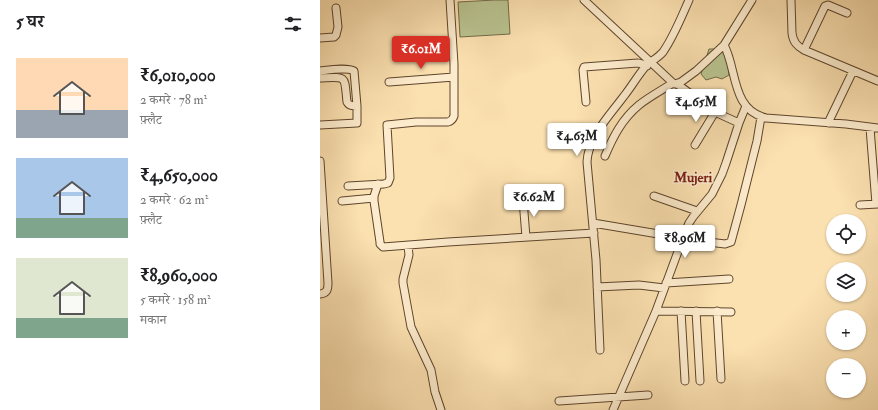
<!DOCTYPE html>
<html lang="hi">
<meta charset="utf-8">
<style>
body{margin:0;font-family:"IM FELL Double Pica","Noto Serif Devanagari",serif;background:#f6f6f6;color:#202124;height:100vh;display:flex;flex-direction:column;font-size:15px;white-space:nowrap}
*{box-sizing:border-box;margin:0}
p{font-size:13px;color:#757577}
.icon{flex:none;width:22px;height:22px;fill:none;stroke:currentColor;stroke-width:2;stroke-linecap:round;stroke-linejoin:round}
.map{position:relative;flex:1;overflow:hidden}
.side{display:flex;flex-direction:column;background:#fff;width:320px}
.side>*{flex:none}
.tools{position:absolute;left:506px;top:214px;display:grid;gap:8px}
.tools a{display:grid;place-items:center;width:40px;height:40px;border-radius:50%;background:#fff;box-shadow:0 1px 3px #0004;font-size:20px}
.price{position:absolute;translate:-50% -34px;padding:0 9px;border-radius:4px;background:#fff;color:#222;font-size:13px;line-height:26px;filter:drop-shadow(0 1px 2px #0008)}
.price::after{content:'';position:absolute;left:50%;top:24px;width:12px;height:9px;margin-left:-6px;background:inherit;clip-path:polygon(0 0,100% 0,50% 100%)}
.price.current{background:#d93025;color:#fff}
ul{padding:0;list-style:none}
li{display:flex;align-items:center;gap:12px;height:100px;padding:0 16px}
li span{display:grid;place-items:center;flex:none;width:112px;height:80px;border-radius:0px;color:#555}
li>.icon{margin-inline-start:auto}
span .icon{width:48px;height:48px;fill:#fffc;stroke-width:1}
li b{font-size:17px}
h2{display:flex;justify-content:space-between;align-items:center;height:48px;padding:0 16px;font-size:17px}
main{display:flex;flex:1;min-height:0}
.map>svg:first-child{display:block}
.green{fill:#b9c390;stroke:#726a48}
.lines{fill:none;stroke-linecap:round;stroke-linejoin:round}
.minor-casing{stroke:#5e452c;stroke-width:9}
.minor{stroke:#fcebcc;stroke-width:7}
.labels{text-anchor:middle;stroke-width:3;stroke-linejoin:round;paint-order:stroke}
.neighbourhood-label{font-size:14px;font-weight:bold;fill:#7a1f14;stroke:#fcebcc}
</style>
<main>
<section class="side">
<h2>5 घर<svg class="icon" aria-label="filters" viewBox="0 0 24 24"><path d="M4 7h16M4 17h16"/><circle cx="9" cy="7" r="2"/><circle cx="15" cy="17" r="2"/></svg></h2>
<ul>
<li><span style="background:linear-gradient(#ffd9b3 65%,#9aa5b1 0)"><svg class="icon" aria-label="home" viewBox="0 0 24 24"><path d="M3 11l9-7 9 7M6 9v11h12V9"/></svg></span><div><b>₹6,010,000</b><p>2 कमरे · 78 m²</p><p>फ़्लैट</p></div></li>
<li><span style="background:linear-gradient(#a9c7e8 75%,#7fa58c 0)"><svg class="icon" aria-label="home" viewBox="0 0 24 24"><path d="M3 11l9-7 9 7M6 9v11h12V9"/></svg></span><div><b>₹4,650,000</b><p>2 कमरे · 62 m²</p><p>फ़्लैट</p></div></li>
<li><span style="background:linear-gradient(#dfe7d0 75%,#7fa58c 0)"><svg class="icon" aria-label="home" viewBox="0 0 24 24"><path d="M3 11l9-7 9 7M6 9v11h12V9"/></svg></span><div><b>₹8,960,000</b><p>5 कमरे · 158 m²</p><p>मकान</p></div></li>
</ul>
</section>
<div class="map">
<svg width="558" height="410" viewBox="0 0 558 410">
<rect width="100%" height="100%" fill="#fbe0b0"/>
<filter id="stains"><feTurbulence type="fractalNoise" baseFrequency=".005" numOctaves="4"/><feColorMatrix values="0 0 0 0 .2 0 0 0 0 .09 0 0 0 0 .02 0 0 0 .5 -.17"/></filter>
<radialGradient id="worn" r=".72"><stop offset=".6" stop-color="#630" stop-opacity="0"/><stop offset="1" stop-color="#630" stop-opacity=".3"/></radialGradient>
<!-- green -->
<path class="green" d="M175 0H188L190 34 140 37 138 2Z
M402 47 407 58 409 75 402 79 396 77 386 80 381 74 389 49H397Z"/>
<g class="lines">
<!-- minor casing -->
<g class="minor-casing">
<path id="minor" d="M264 0 353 83 355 84 361 82 376 71 404 45 432 0
M471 0 472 33C473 42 477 46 484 50L558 81
M0 38 14 37 16 35 18 27 16 8
M404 45C417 68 411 110 446 118L526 124 558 128
M484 50 505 6 508 5 527 13
M0 71C9 70 27 67 34 71L37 106V123L0 125
M0 78C28 77 24 75 27 102 29 106 33 106 37 106
M69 82 134 77
M357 84 397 113 419 123
M266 102 263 70 264 67 318 63 322 64 327 66
M508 123 533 71
M550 128 556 204
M375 145 395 112
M285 156C293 137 302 119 319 105 329 97 342 90 353 83
M0 161 8 283C8 290 7 293 0 294
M58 184 54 196V201L60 242V244L63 247 128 242 274 233
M28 186 64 184 68 183 70 178 67 125 96 122H128C132 121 133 119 134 116V64L130 0
M334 196 377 211
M203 200 206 237
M22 201 54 198
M540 205 558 204
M273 223 380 241 405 244 411 242 421 205 437 141 441 117
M88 246 89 255 83 279V283L91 327 111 370 115 392 121 410
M346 283 409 279
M277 287 319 285 344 288
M336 311 411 312
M361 311 365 381
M376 311 380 381
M397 311 401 379
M280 350 276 260 267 162C268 137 290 115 304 96 312 86 318 75 326 66 331 61 338 58 343 52 354 36 361 18 369 0
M239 401 328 395
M293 410 336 311 363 238 369 223 373 217 392 194 402 174 406 163 419 123 426 106"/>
</g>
<!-- minor -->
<use href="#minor" class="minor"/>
</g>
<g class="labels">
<!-- neighbourhood labels -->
<g class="neighbourhood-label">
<text x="373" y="182">Mujeri</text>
</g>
</g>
<rect width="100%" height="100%" filter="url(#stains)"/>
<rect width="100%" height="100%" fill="url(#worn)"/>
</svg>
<div class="tools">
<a><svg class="icon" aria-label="locate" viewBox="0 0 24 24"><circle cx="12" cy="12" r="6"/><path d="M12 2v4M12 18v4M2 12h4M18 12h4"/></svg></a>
<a><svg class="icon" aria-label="layers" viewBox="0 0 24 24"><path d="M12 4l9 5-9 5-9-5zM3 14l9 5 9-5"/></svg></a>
<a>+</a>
<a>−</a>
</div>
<b class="price current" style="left:101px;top:70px">₹6.01M</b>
<b class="price" style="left:376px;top:123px">₹4.65M</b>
<b class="price" style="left:257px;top:157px">₹4.63M</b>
<b class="price" style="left:214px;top:218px">₹6.62M</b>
<b class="price" style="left:365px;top:259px">₹8.96M</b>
</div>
</main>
